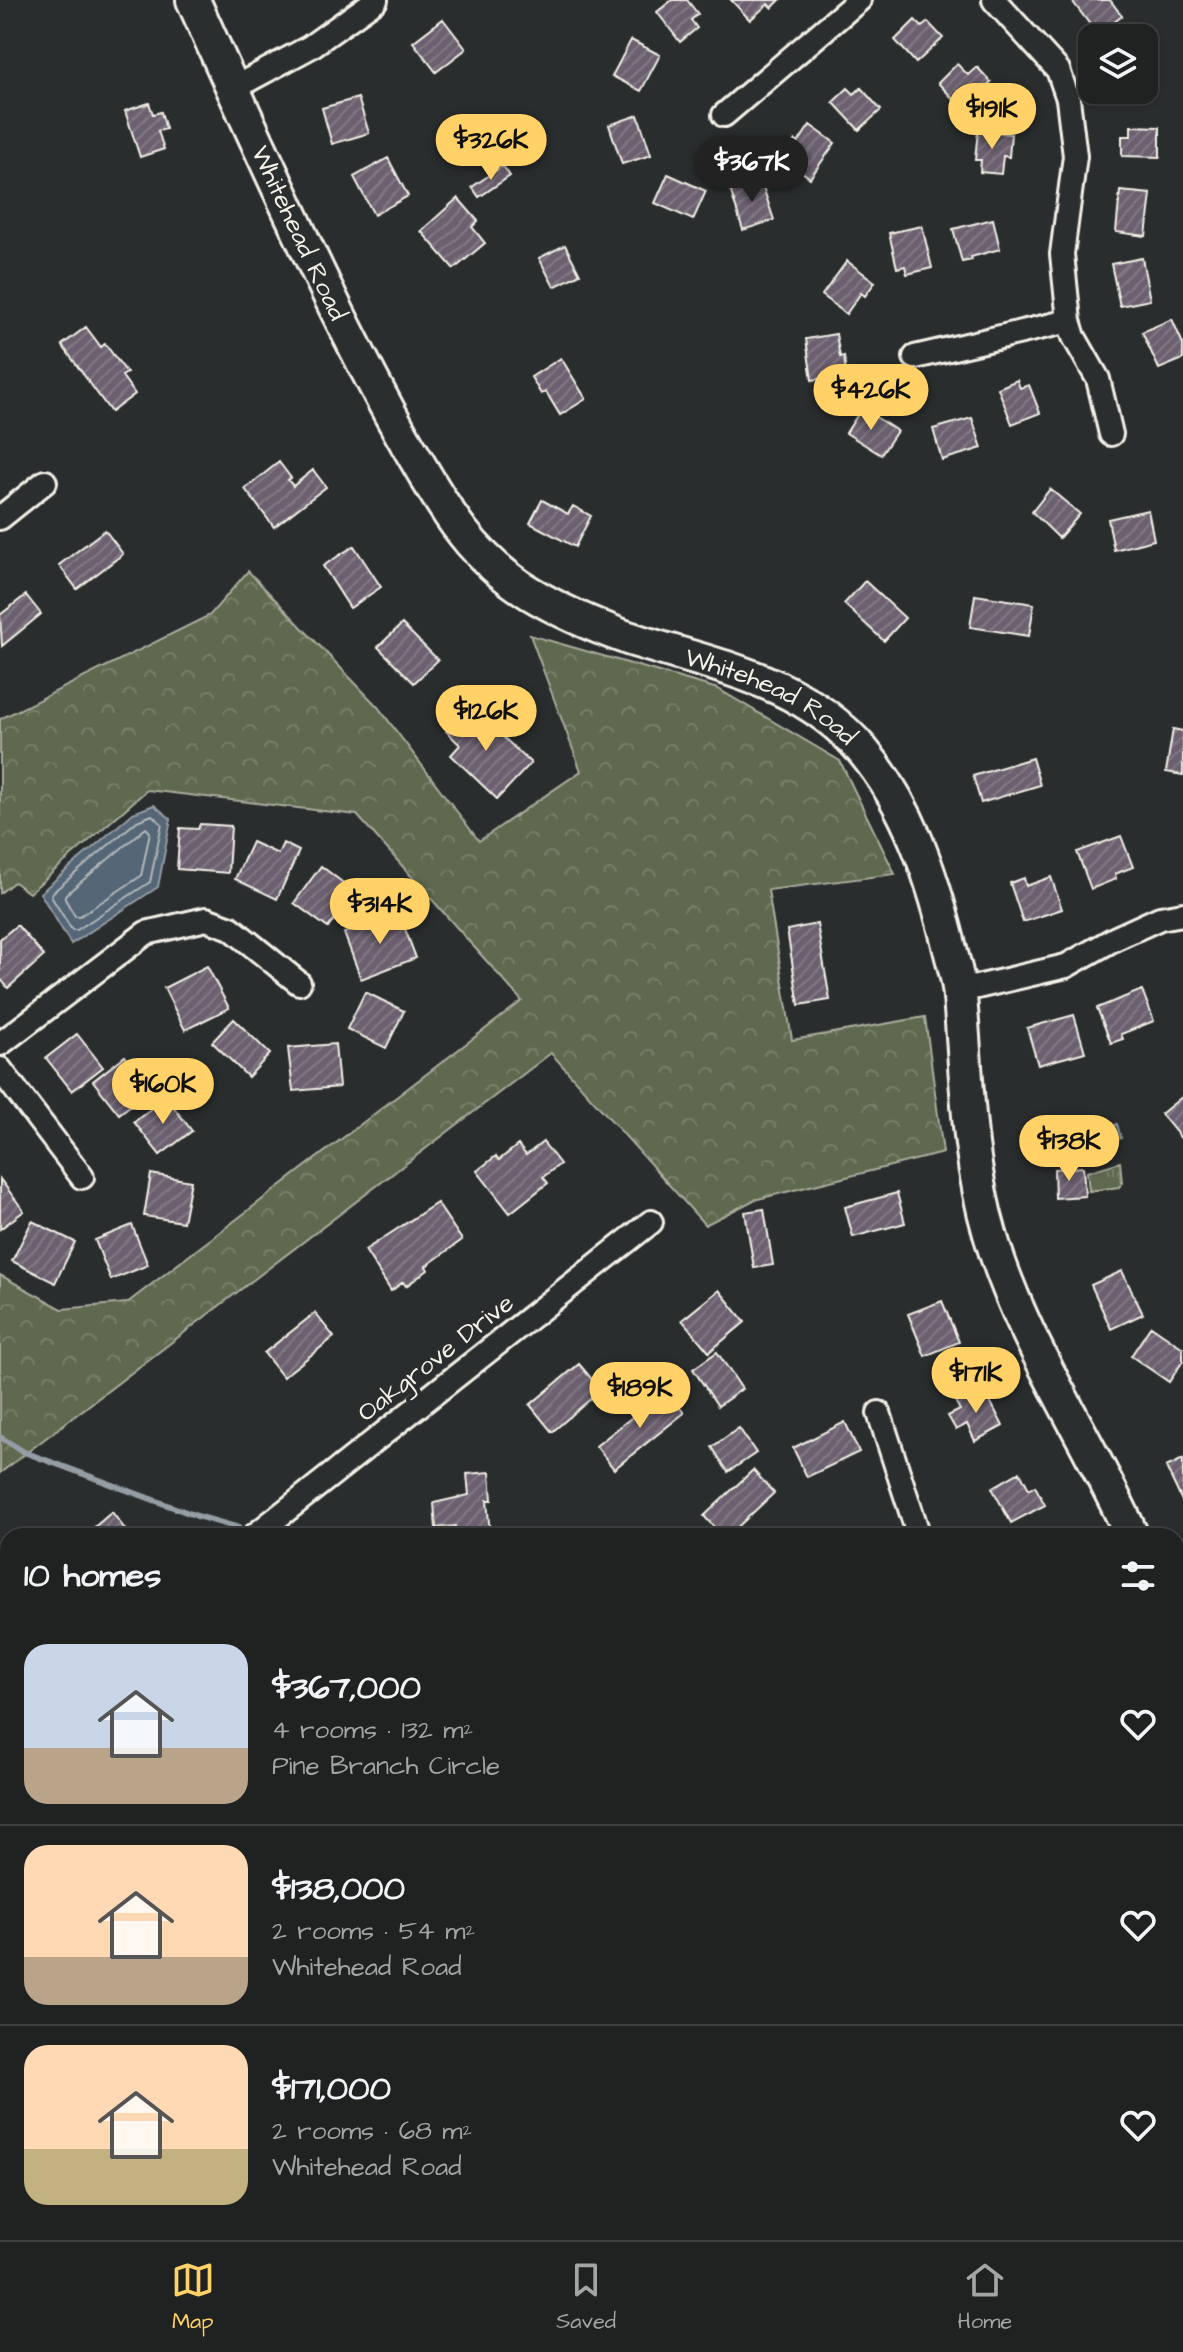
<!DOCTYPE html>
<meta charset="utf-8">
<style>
body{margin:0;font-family:"Architects Daughter",sans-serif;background:#282a2a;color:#f1f3f6;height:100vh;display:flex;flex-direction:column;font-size:30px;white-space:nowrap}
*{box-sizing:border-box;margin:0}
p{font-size:26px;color:#a2a4a5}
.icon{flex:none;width:44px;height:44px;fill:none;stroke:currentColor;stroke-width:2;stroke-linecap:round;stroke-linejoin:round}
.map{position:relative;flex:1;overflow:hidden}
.panel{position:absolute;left:0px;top:1528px;width:1184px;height:712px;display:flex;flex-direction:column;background:#202222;border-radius:24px 24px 0 0;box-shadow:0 2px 6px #0004,0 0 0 2px #3d3f40}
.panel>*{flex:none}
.fabs{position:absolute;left:1078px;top:24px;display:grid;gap:16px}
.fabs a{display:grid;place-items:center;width:80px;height:80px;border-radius:16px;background:#202222;box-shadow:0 2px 6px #0004,0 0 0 2px #3d3f40;font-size:40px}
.price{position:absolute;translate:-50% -68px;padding:0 18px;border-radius:28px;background:#ffd166;color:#111;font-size:26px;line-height:52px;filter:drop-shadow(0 2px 4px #0008)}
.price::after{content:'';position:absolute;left:50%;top:48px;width:24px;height:18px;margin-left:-12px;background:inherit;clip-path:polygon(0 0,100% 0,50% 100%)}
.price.selected{background:#222;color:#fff}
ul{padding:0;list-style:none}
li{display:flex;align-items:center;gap:24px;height:200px;padding:0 24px}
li+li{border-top:2px solid #3d3f40}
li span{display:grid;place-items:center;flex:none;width:224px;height:160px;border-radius:24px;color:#555}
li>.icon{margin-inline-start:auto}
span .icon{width:96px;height:96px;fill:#fffc;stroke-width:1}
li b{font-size:34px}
h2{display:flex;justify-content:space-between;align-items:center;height:96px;padding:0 24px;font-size:34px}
.menu{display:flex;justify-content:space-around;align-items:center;height:112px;border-top:2px solid #3d3f40;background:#202222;font-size:22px;color:#a2a4a5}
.menu a{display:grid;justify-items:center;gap:4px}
.menu .selected{color:#ffd166}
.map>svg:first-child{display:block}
.forest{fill:url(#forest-crowns);stroke:#aaad9c;stroke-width:2}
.park{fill:url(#park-tufts);stroke:#aaad9c;stroke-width:2}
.water{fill:#546677;stroke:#949ea4;stroke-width:2}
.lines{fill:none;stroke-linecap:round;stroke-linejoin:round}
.shore{stroke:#b4b9bb;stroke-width:2}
.stream{stroke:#949ea4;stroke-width:6}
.building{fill:url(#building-hatch);stroke:#f4f1e8;stroke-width:2}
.street-casing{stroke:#f4f1e8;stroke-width:28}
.secondary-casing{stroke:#f4f1e8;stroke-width:38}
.street{stroke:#2a2d2e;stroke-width:22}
.secondary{stroke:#2a2d2e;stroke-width:32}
.labels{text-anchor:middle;stroke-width:8;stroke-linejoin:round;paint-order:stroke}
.street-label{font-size:26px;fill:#f4f1e8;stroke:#2a2d2e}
</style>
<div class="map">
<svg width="1183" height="2240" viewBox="0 0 1183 2240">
<defs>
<pattern id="forest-crowns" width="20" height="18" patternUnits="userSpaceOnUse" patternTransform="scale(2)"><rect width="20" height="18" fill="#5f6950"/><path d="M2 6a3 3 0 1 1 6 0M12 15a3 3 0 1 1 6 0" fill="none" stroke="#777f69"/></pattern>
<pattern id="park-tufts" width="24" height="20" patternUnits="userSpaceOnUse" patternTransform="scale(2)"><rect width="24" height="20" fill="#5f6950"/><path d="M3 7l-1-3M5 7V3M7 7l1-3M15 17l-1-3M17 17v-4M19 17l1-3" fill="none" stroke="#777f69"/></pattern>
<pattern id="building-hatch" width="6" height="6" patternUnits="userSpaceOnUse" patternTransform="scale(2)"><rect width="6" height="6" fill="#6c6170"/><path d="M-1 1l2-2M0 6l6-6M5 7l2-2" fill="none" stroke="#827884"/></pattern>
</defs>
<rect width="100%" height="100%" fill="#2a2d2e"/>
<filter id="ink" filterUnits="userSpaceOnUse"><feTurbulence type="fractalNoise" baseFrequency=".0125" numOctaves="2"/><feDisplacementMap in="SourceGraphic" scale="16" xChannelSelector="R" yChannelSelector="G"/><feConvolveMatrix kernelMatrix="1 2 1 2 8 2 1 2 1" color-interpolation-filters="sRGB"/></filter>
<g filter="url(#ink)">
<!-- forest -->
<path class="forest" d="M248 571 378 707 479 841 581 771 530 635 718 689 840 761 895 874 768 890 792 1040 925 1017 943 1153 754 1200 705 1225 551 1053 0 1473V1275L62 1309 127 1303 522 1001 357 815 147 790 29 893 14 882 0 893V719L210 615Z"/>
<!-- park -->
<path class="park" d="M1120 1162 1122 1183 1119 1187 1089 1191 1087 1172Z"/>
<!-- water -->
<path class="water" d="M154 805 171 819 158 887 71 944 40 893 133 813Z
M1103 1119 1107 1128 1117 1124 1121 1138 1060 1158 1053 1136Z"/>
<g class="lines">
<!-- shore -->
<path class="shore" d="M152 815 162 824 150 882 77 930H72L52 898V893L137 821Z
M146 828 150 832 141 876 80 916H75L65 899V895Z"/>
<!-- stream -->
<path class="stream" d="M0 1437 24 1452 197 1516 239 1528
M1176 2195 1183 2201"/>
</g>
<!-- building -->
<path class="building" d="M672 0H687L698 14 691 20 697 28 680 42 657 12Z
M731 0H780L772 8 768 4 750 20Z
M1076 0H1110L1122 16 1098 35 1073 2Z
M443 19 466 49 436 72 413 42Z
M915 20 922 27 928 22 943 38 916 63 895 40Z
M631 40 660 55 641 91 612 76Z
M957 64 968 75 977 67 991 82 963 109 938 83Z
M848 88 854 94 861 88 881 110 859 130 833 102Z
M358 98 369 133 332 144 322 108Z
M149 103 153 114 161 112 166 129 158 131 164 149 140 157 125 111Z
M638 115 651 155 622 164 609 125Z
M810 125 835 143 810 178 783 157 795 140 798 143Z
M1131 126 1160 127V157L1122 156V136H1131Z
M978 130 1011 134 1009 157 1003 156 1001 174 980 172 981 160H975Z
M388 158 408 196 374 215 354 177Z
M503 166 510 176 479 197 472 187Z
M668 174 706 191 693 220 655 203Z
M760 178 774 220 743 230 730 189Z
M1120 191 1151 194 1146 236 1116 232Z
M458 198 478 221 472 227 485 243 454 269 421 231Z
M993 219 1000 249 971 257 972 260 962 262 953 229Z
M922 226 932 268 907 274 905 266 897 268 889 233Z
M565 245 580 274 554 287 539 258Z
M1142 258 1150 300 1120 306 1111 264Z
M847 261 875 282 865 296 861 293 846 314 822 295Z
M1172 319 1183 344V359L1159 369 1142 332Z
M86 327 101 347 105 344 127 373 122 376 135 394 111 412 62 345Z
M836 334 840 357 844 356 846 374 812 380 806 339Z
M561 358 586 399 560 415 546 392 541 394 531 377Z
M1017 380 1020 388 1029 385 1040 413 1012 424 998 388Z
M862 408 897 431 881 455 846 433Z
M972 418 982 448 942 460 933 429Z
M279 462 291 478 288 480 293 486 313 470 326 487 274 527 245 489Z
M1050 489 1080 514 1059 538 1032 512Z
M542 500 568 514 573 506 591 516 575 547 530 523Z
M1148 510 1154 540 1114 550 1108 519Z
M105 530 123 554 77 589 59 565Z
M354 546 381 587 350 608 323 566Z
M865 581 905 618 884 641 844 604Z
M26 595 41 614 2 646 0 615Z
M975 595 1034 604 1029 636 970 627Z
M402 624 438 660 414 683 378 647Z
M470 706 531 763 497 799 451 755 460 745 446 731Z
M1173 729 1183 731V775L1166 772Z
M1032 758 1040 785 981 803 973 776Z
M200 824 231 826 228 873 177 869 180 828 198 829Z
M1121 836 1133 867 1115 874 1116 879 1091 889 1077 852Z
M252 842 278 854 283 843 299 851 277 899 235 879Z
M321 866 354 891 328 928 294 903Z
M1051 877 1062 909 1023 922 1010 883 1024 878 1026 886Z
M399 913 416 958 361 979 344 933Z
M817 924 830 1000 799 1005 787 930Z
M17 925 44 956 8 988 0 978V939Z
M207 966 229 1008 185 1030 164 988Z
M1142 990 1154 1021 1121 1034 1123 1039 1111 1043 1097 1008Z
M365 992 404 1011 386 1048 347 1029Z
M1074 1015 1085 1052 1038 1065 1027 1028Z
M234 1019 270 1054 248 1077 212 1042Z
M77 1034 103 1067 72 1091 46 1058Z
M335 1044 339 1087 293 1091 288 1048Z
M125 1056 151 1090 119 1114 93 1081Z
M1183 1096V1141L1161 1114Z
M166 1097 192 1131 160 1155 134 1122Z
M543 1142 560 1164 543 1177 548 1183 510 1213 477 1171 496 1156 499 1160 518 1145 526 1155Z
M1083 1167 1085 1196 1055 1198 1054 1169Z
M151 1174 191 1181 183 1222 144 1216Z
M0 1179 24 1211 0 1229Z
M897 1193 905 1223 853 1237 845 1207Z
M437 1203 462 1240 426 1266 428 1270 406 1286 403 1282 391 1291 365 1250Z
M764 1209 773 1265 754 1268 745 1212Z
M32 1221 75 1242 55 1283 12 1261Z
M132 1225 148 1265 111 1280 95 1240Z
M1122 1271 1143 1314 1111 1329 1091 1285Z
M719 1290 745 1322 709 1352 682 1320Z
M942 1301 959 1342 925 1356 908 1314Z
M315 1313 334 1337 283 1377 264 1353Z
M1151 1326 1183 1348V1361L1169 1382 1131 1356Z
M717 1352 742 1389 718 1406 693 1369Z
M579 1364 601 1390 552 1432 530 1405Z
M983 1387 1003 1426 975 1441 967 1424 956 1430 948 1416 960 1410 955 1401Z
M666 1390 684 1413 614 1469 596 1446Z
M845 1422 859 1452 807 1477 793 1448Z
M739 1428 756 1453 728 1472 712 1447Z
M1183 1459V1503L1166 1467Z
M753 1470 774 1493 728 1536H722L704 1516Z
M490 1472 492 1500H487L490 1534 473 1536V1530L456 1532 455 1526 436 1528 434 1503 469 1495 467 1474Z
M1020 1472 1029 1489 1035 1486 1045 1505 1011 1523 992 1488Z
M112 1512 130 1536H84Z
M8 1596V1633L0 1623V1601Z
M8 1847V1887L0 1893V1854Z
M1176 1957 1183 1964V2008L1176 2001Z
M136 2232H150L157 2240H127Z
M870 2232H915L905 2240H877Z
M1116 2232H1144L1135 2240H1122Z"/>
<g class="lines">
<!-- street casing -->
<g class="street-casing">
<path id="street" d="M994 0 1058 70 1068 99 1075 156 1062 254 1069 321 1074 337 1098 379 1111 434
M232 89 310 47 376 0
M724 115 859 0
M915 357 1069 321
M0 518 45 482
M960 991 1066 966 1114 939 1160 918 1183 914
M0 1044 146 933 206 919 231 928 299 983
M0 1069 82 1177
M879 1413 919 1536
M254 1536 651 1222
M0 1738 8 1731
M1176 1890 1183 1894
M243 2232 250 2240
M603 2232 610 2240
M1016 2232 1023 2240"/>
</g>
<!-- secondary casing -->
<g class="secondary-casing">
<g id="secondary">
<path id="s1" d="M193 0C240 105 287 209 338 313 362 361 386 409 414 456 446 512 473 558 530 593 560 611 592 625 625 637 711 666 800 677 863 751 908 805 931 873 948 941 952 959 959 978 960 997 967 1077 967 1156 990 1234 1021 1341 1087 1435 1132 1536"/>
<path d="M1176 1678 1183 1703"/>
</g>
</g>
<!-- street -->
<use href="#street" class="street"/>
<!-- secondary -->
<use href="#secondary" class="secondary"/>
</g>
</g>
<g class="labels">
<!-- street labels -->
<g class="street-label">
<text dy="9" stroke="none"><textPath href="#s1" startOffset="256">Whitehead Road</textPath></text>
<text dy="9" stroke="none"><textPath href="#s1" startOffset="952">Whitehead Road</textPath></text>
<text transform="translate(435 1357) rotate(-38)" y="9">Oakgrove Drive</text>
</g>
</g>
</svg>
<div class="fabs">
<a><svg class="icon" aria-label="layers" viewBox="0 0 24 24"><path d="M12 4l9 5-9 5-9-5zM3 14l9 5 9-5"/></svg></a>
</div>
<b class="price" style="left:992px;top:151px">$191K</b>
<b class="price" style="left:491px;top:182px">$326K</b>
<b class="price selected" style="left:752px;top:204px">$367K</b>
<b class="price" style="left:871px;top:432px">$426K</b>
<b class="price" style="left:486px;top:753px">$126K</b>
<b class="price" style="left:380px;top:946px">$314K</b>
<b class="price" style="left:163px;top:1126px">$160K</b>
<b class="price" style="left:1069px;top:1183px">$138K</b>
<b class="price" style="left:976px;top:1415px">$171K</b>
<b class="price" style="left:640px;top:1430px">$189K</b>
<section class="panel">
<h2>10 homes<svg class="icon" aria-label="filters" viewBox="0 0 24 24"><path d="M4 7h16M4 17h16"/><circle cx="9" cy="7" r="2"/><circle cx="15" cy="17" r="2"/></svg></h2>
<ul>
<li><span style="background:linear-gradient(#c9d6e8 65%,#b9a48a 0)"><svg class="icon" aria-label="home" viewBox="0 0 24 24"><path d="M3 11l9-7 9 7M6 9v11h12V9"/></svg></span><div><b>$367,000</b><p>4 rooms · 132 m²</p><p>Pine Branch Circle</p></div><svg class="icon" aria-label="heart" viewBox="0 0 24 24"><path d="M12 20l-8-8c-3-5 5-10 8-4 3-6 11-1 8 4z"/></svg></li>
<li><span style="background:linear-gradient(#ffd9b3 70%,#b9a48a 0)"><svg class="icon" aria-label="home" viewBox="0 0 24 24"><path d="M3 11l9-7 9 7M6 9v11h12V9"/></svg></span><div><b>$138,000</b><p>2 rooms · 54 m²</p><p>Whitehead Road</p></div><svg class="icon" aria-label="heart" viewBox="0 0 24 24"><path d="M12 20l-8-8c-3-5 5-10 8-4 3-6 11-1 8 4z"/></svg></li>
<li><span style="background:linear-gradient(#ffd9b3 65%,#c2b280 0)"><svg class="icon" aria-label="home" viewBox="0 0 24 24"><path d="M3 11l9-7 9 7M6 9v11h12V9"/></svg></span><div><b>$171,000</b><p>2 rooms · 68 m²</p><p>Whitehead Road</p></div><svg class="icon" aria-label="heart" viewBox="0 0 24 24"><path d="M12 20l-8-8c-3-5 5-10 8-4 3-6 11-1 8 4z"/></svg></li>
</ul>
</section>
</div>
<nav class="menu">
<a class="selected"><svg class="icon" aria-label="map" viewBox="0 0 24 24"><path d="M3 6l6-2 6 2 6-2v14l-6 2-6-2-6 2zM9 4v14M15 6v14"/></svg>Map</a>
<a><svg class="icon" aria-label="saved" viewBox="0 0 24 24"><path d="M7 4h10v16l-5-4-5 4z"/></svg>Saved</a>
<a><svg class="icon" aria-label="home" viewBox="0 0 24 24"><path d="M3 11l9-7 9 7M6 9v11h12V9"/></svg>Home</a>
</nav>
